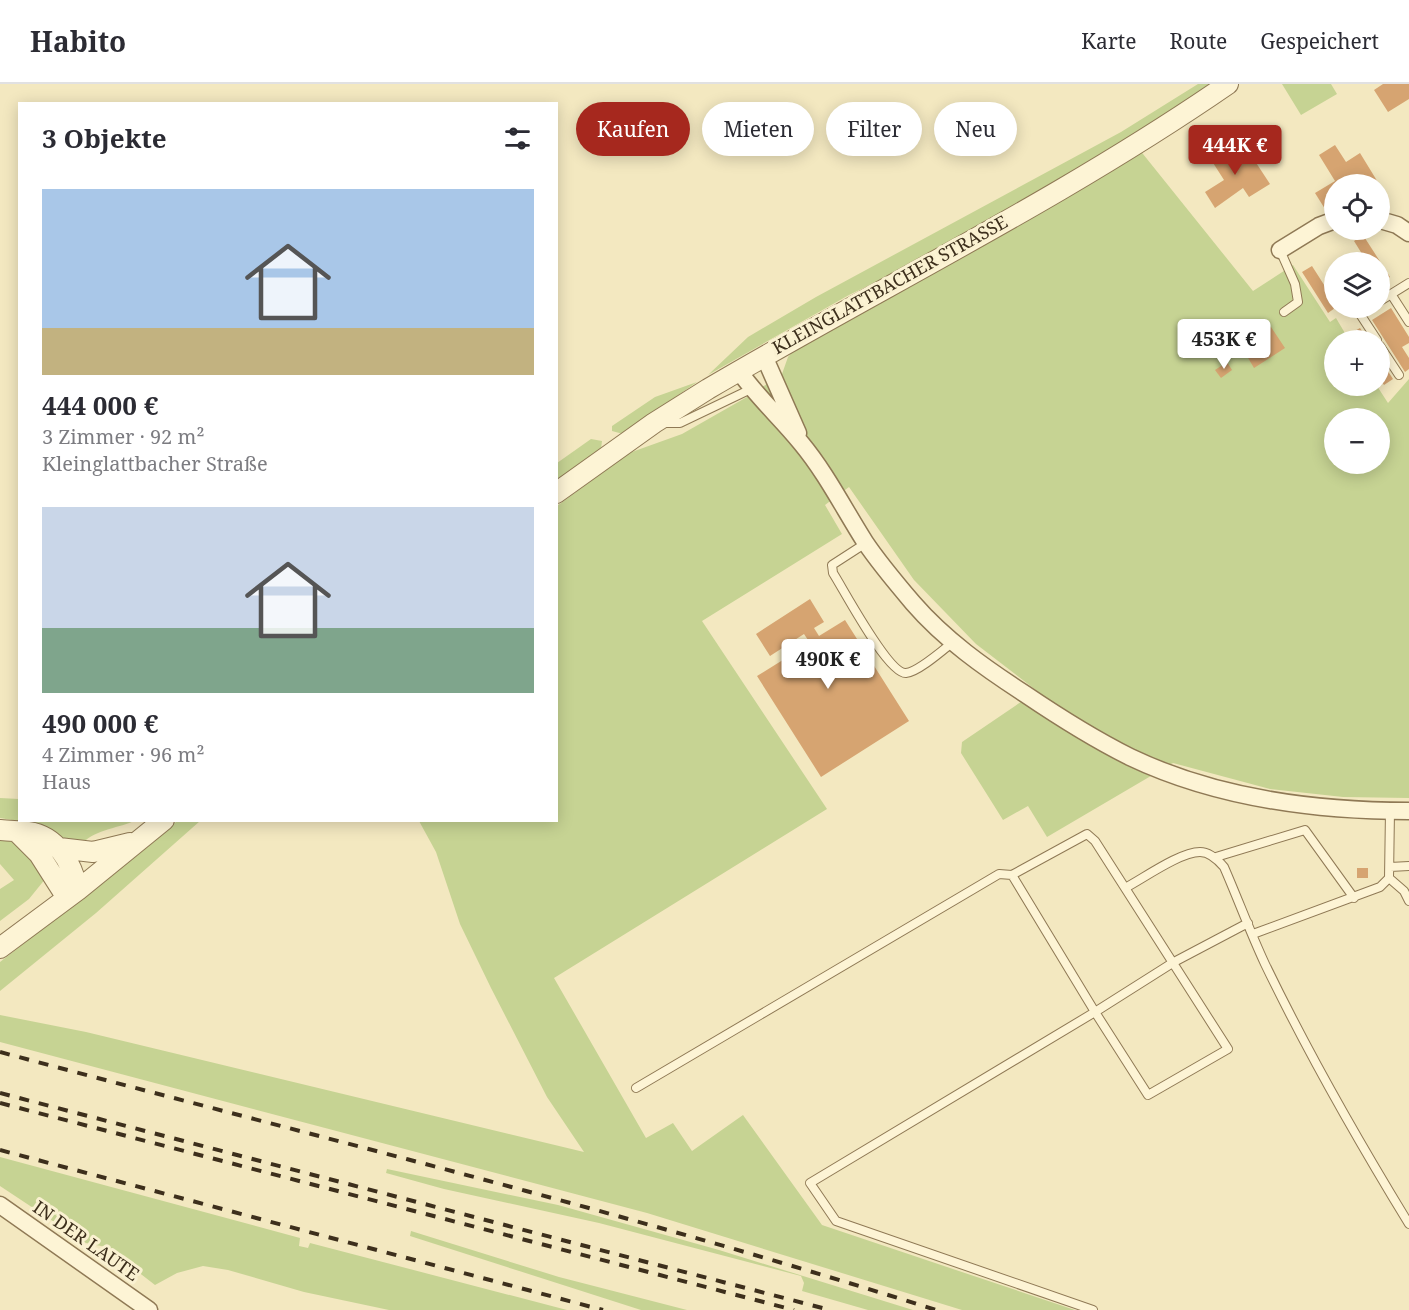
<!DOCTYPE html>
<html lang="de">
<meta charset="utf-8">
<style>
body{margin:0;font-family:"Noto Serif",serif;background:#f7f7f7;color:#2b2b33;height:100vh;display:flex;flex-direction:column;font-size:22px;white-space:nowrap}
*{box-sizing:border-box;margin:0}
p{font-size:20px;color:#7c7c81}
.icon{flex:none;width:33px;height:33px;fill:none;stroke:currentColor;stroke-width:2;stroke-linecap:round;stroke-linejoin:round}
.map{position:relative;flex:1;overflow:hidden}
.side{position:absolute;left:18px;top:18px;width:540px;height:720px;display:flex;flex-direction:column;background:#fff;border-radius:0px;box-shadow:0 3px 15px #0003}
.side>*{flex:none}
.top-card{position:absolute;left:576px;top:18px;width:570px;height:54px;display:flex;gap:12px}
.tools{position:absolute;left:1324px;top:90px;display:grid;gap:12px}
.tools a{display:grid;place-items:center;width:66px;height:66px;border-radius:50%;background:#fff;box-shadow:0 3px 15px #0003;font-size:30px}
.price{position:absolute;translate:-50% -51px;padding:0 14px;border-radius:6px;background:#fff;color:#222;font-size:20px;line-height:39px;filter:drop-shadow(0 2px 3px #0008)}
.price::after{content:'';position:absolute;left:50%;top:36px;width:18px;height:14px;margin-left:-9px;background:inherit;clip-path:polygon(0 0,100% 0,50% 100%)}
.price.on{background:#a6281e;color:#fff}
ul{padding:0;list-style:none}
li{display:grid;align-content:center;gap:12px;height:318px;padding:0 24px}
li span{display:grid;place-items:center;height:186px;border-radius:0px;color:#555}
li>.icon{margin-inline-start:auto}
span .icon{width:108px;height:108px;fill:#fffc;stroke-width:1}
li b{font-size:26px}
h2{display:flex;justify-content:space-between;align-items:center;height:72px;padding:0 24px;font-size:26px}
.tag{padding:0 21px;border-radius:27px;background:#fff;box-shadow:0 3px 15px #0003;font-size:21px;line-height:54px}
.tag.on{background:#a6281e;color:#fff}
header{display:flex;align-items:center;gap:36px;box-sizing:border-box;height:84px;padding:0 30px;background:#fff;border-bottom:2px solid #e1e1e2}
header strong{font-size:28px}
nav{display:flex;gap:33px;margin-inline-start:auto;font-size:21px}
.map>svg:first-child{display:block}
.green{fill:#c6d393;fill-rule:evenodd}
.building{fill:#d6a471}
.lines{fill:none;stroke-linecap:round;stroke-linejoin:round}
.service-casing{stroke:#8f7955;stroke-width:10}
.minor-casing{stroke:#8f7955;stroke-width:19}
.tertiary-casing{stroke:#8f7955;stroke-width:22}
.service{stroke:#fdf4d5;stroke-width:8}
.minor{stroke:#fdf4d5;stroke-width:16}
.tertiary{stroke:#fdf4d5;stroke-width:20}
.rail{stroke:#3d2f1c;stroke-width:4;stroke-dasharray:10 10;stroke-linecap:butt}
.labels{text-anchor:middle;stroke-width:6;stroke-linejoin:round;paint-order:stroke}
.street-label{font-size:18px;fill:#3d2f1c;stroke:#faf1d1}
</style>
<header>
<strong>Habito</strong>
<nav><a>Karte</a><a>Route</a><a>Gespeichert</a></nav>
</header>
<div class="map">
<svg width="1409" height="1226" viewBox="0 0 1409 1226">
<rect width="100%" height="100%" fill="#f3e8c0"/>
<!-- green -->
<path class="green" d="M1198 0H1217L1111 67 919 177 849 211 708 291 748 253 816 213 1121 48Z
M1282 0H1331L1337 10 1301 31Z
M1139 65 1253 207 1293 181 1330 238 1336 234 1349 256H1335V302H1377L1388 319 1409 295V714L1343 713 1270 705 1173 679 1047 753 1028 722 1003 736 961 669 962 658 1037 607 976 560 914 496 849 403 825 421 842 450 702 537 827 725 554 894 646 1054 673 1039 692 1067 743 1031 822 1141 1075 1226H962L647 1129 0 958V931L86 948 584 1068 547 1013 491 904 460 840 436 768 419 737 556 736 557 422 629 369 682 350 747 313 782 290 788 273 795 265ZM1335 334H1380V380H1335Z
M697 298 623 350 612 347V342L655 313Z
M591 355 602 357 601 365 557 399V379Z
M0 714 19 715 20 736 134 737C116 745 92 746 80 762L24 738 0 734Z
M177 737H200L96 829 0 907V878L149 762Z
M0 753 26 764 46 794 29 815 0 837V805L14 796 0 780Z
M0 1073 300 1154 299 1162 308 1164 310 1159 567 1226H389L304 1208 228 1186 203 1182 177 1189 155 1201 106 1163 86 1159 0 1102Z
M387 1085 558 1121 719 1166 913 1226H868L802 1207 804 1199 801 1192 599 1139 444 1105 386 1089Z
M411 1147 559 1193 687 1226H641L410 1152Z"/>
<!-- building -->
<path class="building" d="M1383 0H1409V15L1388 28 1374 6Z
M1225 60 1236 77 1249 68 1270 100 1249 113 1243 104 1215 124 1205 108 1224 96 1208 71Z
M1335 61 1346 78 1360 69 1379 100H1335V119L1325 125 1315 109 1335 97 1319 71Z
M1363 151 1390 193 1380 199V178H1367L1354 157Z
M1312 182 1335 218V224L1328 229 1302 188Z
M1391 224 1409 253V259L1402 263 1409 274V285L1405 288 1372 236Z
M1271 243 1285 264 1254 284 1241 262Z
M1360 244 1368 256H1355L1351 249Z
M1380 275 1393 295 1384 301 1380 295Z
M1227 278 1232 286 1221 294 1215 286Z
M810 515 824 538 814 544 819 552 845 536 909 637 821 693 757 592 810 559 804 550 770 572 756 550Z
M1357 784H1368V794H1357Z"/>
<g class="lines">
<!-- service casing -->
<g class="service-casing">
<path id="service" d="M1280 166 1295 200 1298 218 1284 228
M1391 210 1409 238
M1380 217 1409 199
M1370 224 1360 230 1377 256
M1380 262 1399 291
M663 339H680L751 305
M866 459 832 481 833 489C844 506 888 590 906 589 918 588 943 566 953 558
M1216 773 1305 746 1354 814
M1390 783 1409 782
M1012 791 1087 750 1095 757 1228 965 1148 1011 1095 928 810 1099 836 1137 1093 1226
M1389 794 1404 807 1409 817
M1125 804C1144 794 1180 768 1200 768 1210 768 1218 776 1224 783 1238 815 1250 848 1265 880 1308 969 1357 1055 1409 1140
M1253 850 1380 803 1389 794 1390 727
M636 1004 999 790 1012 791 1095 928 1174 878 1248 839"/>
</g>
<!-- minor casing -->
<g class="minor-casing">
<path id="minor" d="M1380 136 1397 141 1409 149
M1280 166 1319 142 1335 136
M764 272 798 349
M739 287C757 313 781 334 801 359 826 389 844 425 865 458 879 479 896 499 913 519 945 556 985 584 1025 610 1059 633 1094 655 1130 673 1216 714 1315 727 1409 727
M0 1121 149 1226"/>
</g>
<!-- tertiary casing -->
<g class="tertiary-casing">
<path id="tertiary" d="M556 409 654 339 708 305C881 203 1063 114 1228 0
M0 746C10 747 19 747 28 748 58 752 72 780 78 806
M17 748 39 770 67 814
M59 764 93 768 130 759
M0 864 78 806 164 736"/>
</g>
<!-- service -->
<use href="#service" class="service"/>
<!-- minor -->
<use href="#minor" class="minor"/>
<!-- tertiary -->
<use href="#tertiary" class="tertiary"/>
<!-- rail -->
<path class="rail" d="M0 968C313 1052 627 1128 936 1226
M0 1009 830 1226
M0 1019 794 1226
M0 1066 603 1226"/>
</g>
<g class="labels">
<!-- street labels -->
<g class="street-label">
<text transform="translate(890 201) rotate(-29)" y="6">KLEINGLATTBACHER STRASSE</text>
<text transform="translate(86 1157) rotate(35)" y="6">IN DER LAUTE</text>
</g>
</g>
</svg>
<div class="tools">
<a><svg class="icon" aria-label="locate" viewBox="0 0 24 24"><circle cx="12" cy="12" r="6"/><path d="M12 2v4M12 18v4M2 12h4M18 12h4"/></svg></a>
<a><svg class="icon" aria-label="layers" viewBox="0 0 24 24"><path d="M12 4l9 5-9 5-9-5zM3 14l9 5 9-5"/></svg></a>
<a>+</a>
<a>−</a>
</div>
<b class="price on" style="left:1235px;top:92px">444K €</b>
<b class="price" style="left:1224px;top:286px">453K €</b>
<b class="price" style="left:828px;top:606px">490K €</b>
<div class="top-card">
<a class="tag on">Kaufen</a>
<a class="tag">Mieten</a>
<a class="tag">Filter</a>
<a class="tag">Neu</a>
</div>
<section class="side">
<h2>3 Objekte<svg class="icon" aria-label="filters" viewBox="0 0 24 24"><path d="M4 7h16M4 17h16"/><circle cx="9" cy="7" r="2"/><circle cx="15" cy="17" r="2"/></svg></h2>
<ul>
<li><span style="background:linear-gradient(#a9c7e8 75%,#c2b280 0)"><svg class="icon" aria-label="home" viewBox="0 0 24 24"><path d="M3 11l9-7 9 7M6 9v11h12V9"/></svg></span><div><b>444 000 €</b><p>3 Zimmer · 92 m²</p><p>Kleinglattbacher Straße</p></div></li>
<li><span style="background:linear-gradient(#c9d6e8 65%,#7fa58c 0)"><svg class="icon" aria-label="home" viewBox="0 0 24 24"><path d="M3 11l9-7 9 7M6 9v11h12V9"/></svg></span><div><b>490 000 €</b><p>4 Zimmer · 96 m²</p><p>Haus</p></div></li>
</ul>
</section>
</div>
